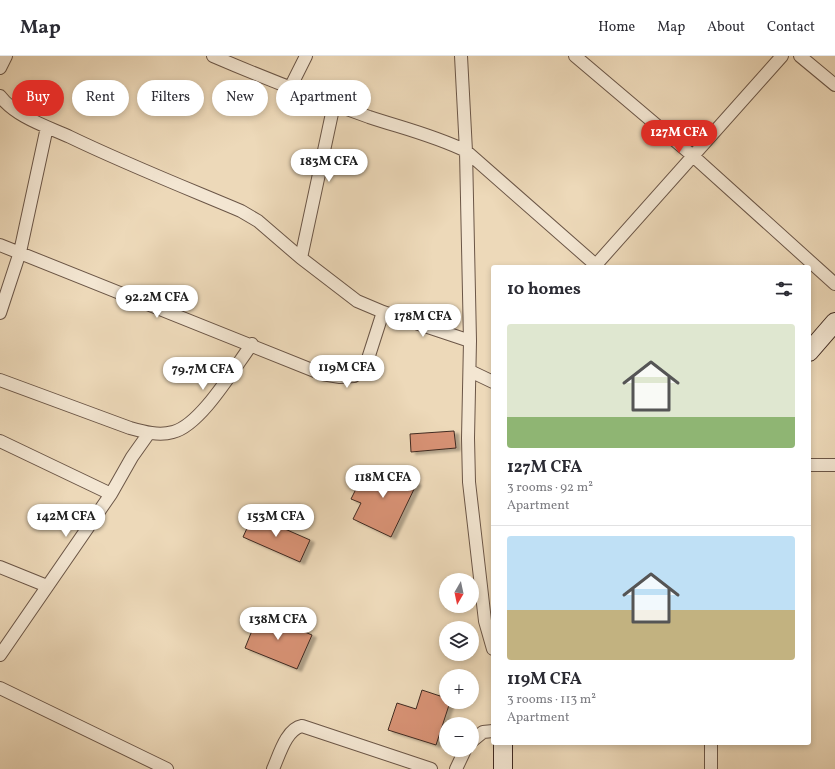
<!DOCTYPE html>
<meta charset="utf-8">
<style>
body{margin:0;font-family:Vollkorn,serif;background:#f7f7f7;color:#2b2b33;height:100vh;display:flex;flex-direction:column;font-size:15px;white-space:nowrap}
*{box-sizing:border-box;margin:0}
p{font-size:13px;color:#7c7c81}
.icon{flex:none;width:22px;height:22px;fill:none;stroke:currentColor;stroke-width:2;stroke-linecap:round;stroke-linejoin:round}
.map{position:relative;flex:1;overflow:hidden}
.sheet{position:absolute;left:491px;top:209px;width:320px;height:480px;display:flex;flex-direction:column;background:#fff;border-radius:4px;box-shadow:0 2px 6px #0003}
.sheet>*{flex:none}
.hud{position:absolute;left:12px;top:24px;width:380px;height:36px;display:flex;gap:8px}
.needle{width:26px;rotate:189deg}
.buttons{position:absolute;left:439px;top:517px;display:grid;gap:8px}
.buttons a{display:grid;place-items:center;width:40px;height:40px;border-radius:50%;background:#fff;box-shadow:0 2px 6px #0003;font-size:20px}
.price{position:absolute;translate:-50% -34px;padding:0 9px;border-radius:14px;background:#fff;color:#222;font-size:13px;line-height:26px;filter:drop-shadow(0 1px 2px #0008)}
.price::after{content:'';position:absolute;left:50%;top:24px;width:12px;height:9px;margin-left:-6px;background:inherit;clip-path:polygon(0 0,100% 0,50% 100%)}
.price.current{background:#d93025;color:#fff}
ul{padding:0;list-style:none}
li{display:grid;align-content:center;gap:8px;height:212px;padding:0 16px}
li+li{border-top:1px solid #e1e1e2}
li span{display:grid;place-items:center;height:124px;border-radius:4px;color:#555}
li>.icon{margin-inline-start:auto}
span .icon{width:72px;height:72px;fill:#fffc;stroke-width:1}
li b{font-size:17px}
h2{display:flex;justify-content:space-between;align-items:center;height:48px;padding:0 16px;font-size:17px}
.pill{padding:0 14px;border-radius:18px;background:#fff;box-shadow:0 2px 6px #0003;font-size:14px;line-height:36px}
.pill.current{background:#d93025;color:#fff}
header{display:flex;align-items:center;gap:24px;box-sizing:border-box;height:56px;padding:0 20px;background:#fff;border-bottom:1px solid #e1e1e2}
header strong{font-size:19px}
nav{display:flex;gap:22px;margin-inline-start:auto;font-size:14px}
.map>svg:first-child{display:block}
.building{fill:#d89275;stroke:#402a21;filter:url(#shadow)}
.lines{fill:none;stroke-linecap:round;stroke-linejoin:round}
.street-casing{stroke:#6b5647;stroke-width:14}
.secondary-casing{stroke:#402a21;stroke-width:20}
.street{stroke:#f3e6d2;stroke-width:12}
.secondary{stroke:#f3e6d2;stroke-width:18}
</style>
<header>
<strong>Map</strong>
<nav><a>Home</a><a>Map</a><a>About</a><a>Contact</a></nav>
</header>
<div class="map">
<svg width="835" height="713" viewBox="0 0 835 713">
<defs>
<filter id="shadow"><feDropShadow dx="4.5" dy="2.5" stdDeviation="1" flood-color="#0004"/></filter>
</defs>
<rect width="100%" height="100%" fill="#edd9b9"/>
<filter id="stains"><feTurbulence type="fractalNoise" baseFrequency=".005" numOctaves="4"/><feColorMatrix values="0 0 0 0 .2 0 0 0 0 .09 0 0 0 0 .02 0 0 0 .5 -.17"/></filter>
<radialGradient id="worn" r=".72"><stop offset=".6" stop-color="#630" stop-opacity="0"/><stop offset="1" stop-color="#630" stop-opacity=".3"/></radialGradient>
<!-- building -->
<path class="building" d="M454 375 456 392 411 396 410 378Z
M383 410 417 427 391 481 353 463 361 447 351 443 366 413 379 419Z
M253 459 310 484 300 506 243 481Z
M259 557 312 579 297 613 245 592Z
M422 634 446 642V646H450L436 689 388 674 397 647 416 653Z"/>
<g class="lines">
<!-- street casing -->
<g class="street-casing">
<path id="street" d="M213 0C264 22 316 42 369 61 402 72 433 79 466 95L598 211
M461 0 466 95 470 285 468 382 469 426 485 565 493 593
M575 0 693 100 835 228
M800 0 835 29
M0 12 6 0
M290 32 306 0
M0 40C16 61 46 70 70 81 126 108 184 131 241 155L258 165 301 202 357 245 383 256 470 285
M0 189 322 318 340 321 354 320 365 312 383 256
M301 202 334 48
M594 211 782 0
M0 257 20 196 47 71
M470 315 493 326
M0 324 130 372C144 376 159 380 173 376 201 369 234 312 252 288
M0 385 111 438
M809 409H835
M0 511 47 530
M0 599 111 438 132 401 149 377
M0 632 167 713
M472 685 483 676 493 675
M711 687V713
M273 713C279 700 286 673 302 670L431 713
M456 713 465 694"/>
</g>
<!-- secondary casing -->
<g class="secondary-casing">
<path id="secondary" d="M809 296 835 266
M503 687V713"/>
</g>
<!-- street -->
<use href="#street" class="street"/>
<!-- secondary -->
<use href="#secondary" class="secondary"/>
</g>
<rect width="100%" height="100%" filter="url(#stains)"/>
<rect width="100%" height="100%" fill="url(#worn)"/>
</svg>
<div class="buttons">
<a><svg class="needle" viewBox="-14 -14 28 28"><path d="M0-13l5 13h-10z" fill="#e53935"/><path d="M0 13l5-13h-10z" fill="#7c7c81"/></svg></a>
<a><svg class="icon" aria-label="layers" viewBox="0 0 24 24"><path d="M12 4l9 5-9 5-9-5zM3 14l9 5 9-5"/></svg></a>
<a>+</a>
<a>−</a>
</div>
<b class="price current" style="left:679px;top:98px">127M CFA</b>
<b class="price" style="left:329px;top:127px">183M CFA</b>
<b class="price" style="left:157px;top:263px">92.2M CFA</b>
<b class="price" style="left:423px;top:282px">178M CFA</b>
<b class="price" style="left:347px;top:333px">119M CFA</b>
<b class="price" style="left:203px;top:335px">79.7M CFA</b>
<b class="price" style="left:383px;top:443px">118M CFA</b>
<b class="price" style="left:66px;top:482px">142M CFA</b>
<b class="price" style="left:276px;top:482px">153M CFA</b>
<b class="price" style="left:278px;top:585px">138M CFA</b>
<div class="hud">
<a class="pill current">Buy</a>
<a class="pill">Rent</a>
<a class="pill">Filters</a>
<a class="pill">New</a>
<a class="pill">Apartment</a>
</div>
<section class="sheet">
<h2>10 homes<svg class="icon" aria-label="filters" viewBox="0 0 24 24"><path d="M4 7h16M4 17h16"/><circle cx="9" cy="7" r="2"/><circle cx="15" cy="17" r="2"/></svg></h2>
<ul>
<li><span style="background:linear-gradient(#dfe7d0 75%,#8fb573 0)"><svg class="icon" aria-label="home" viewBox="0 0 24 24"><path d="M3 11l9-7 9 7M6 9v11h12V9"/></svg></span><div><b>127M CFA</b><p>3 rooms · 92 m²</p><p>Apartment</p></div></li>
<li><span style="background:linear-gradient(#bfe0f5 60%,#c2b280 0)"><svg class="icon" aria-label="home" viewBox="0 0 24 24"><path d="M3 11l9-7 9 7M6 9v11h12V9"/></svg></span><div><b>119M CFA</b><p>3 rooms · 113 m²</p><p>Apartment</p></div></li>
</ul>
</section>
</div>
